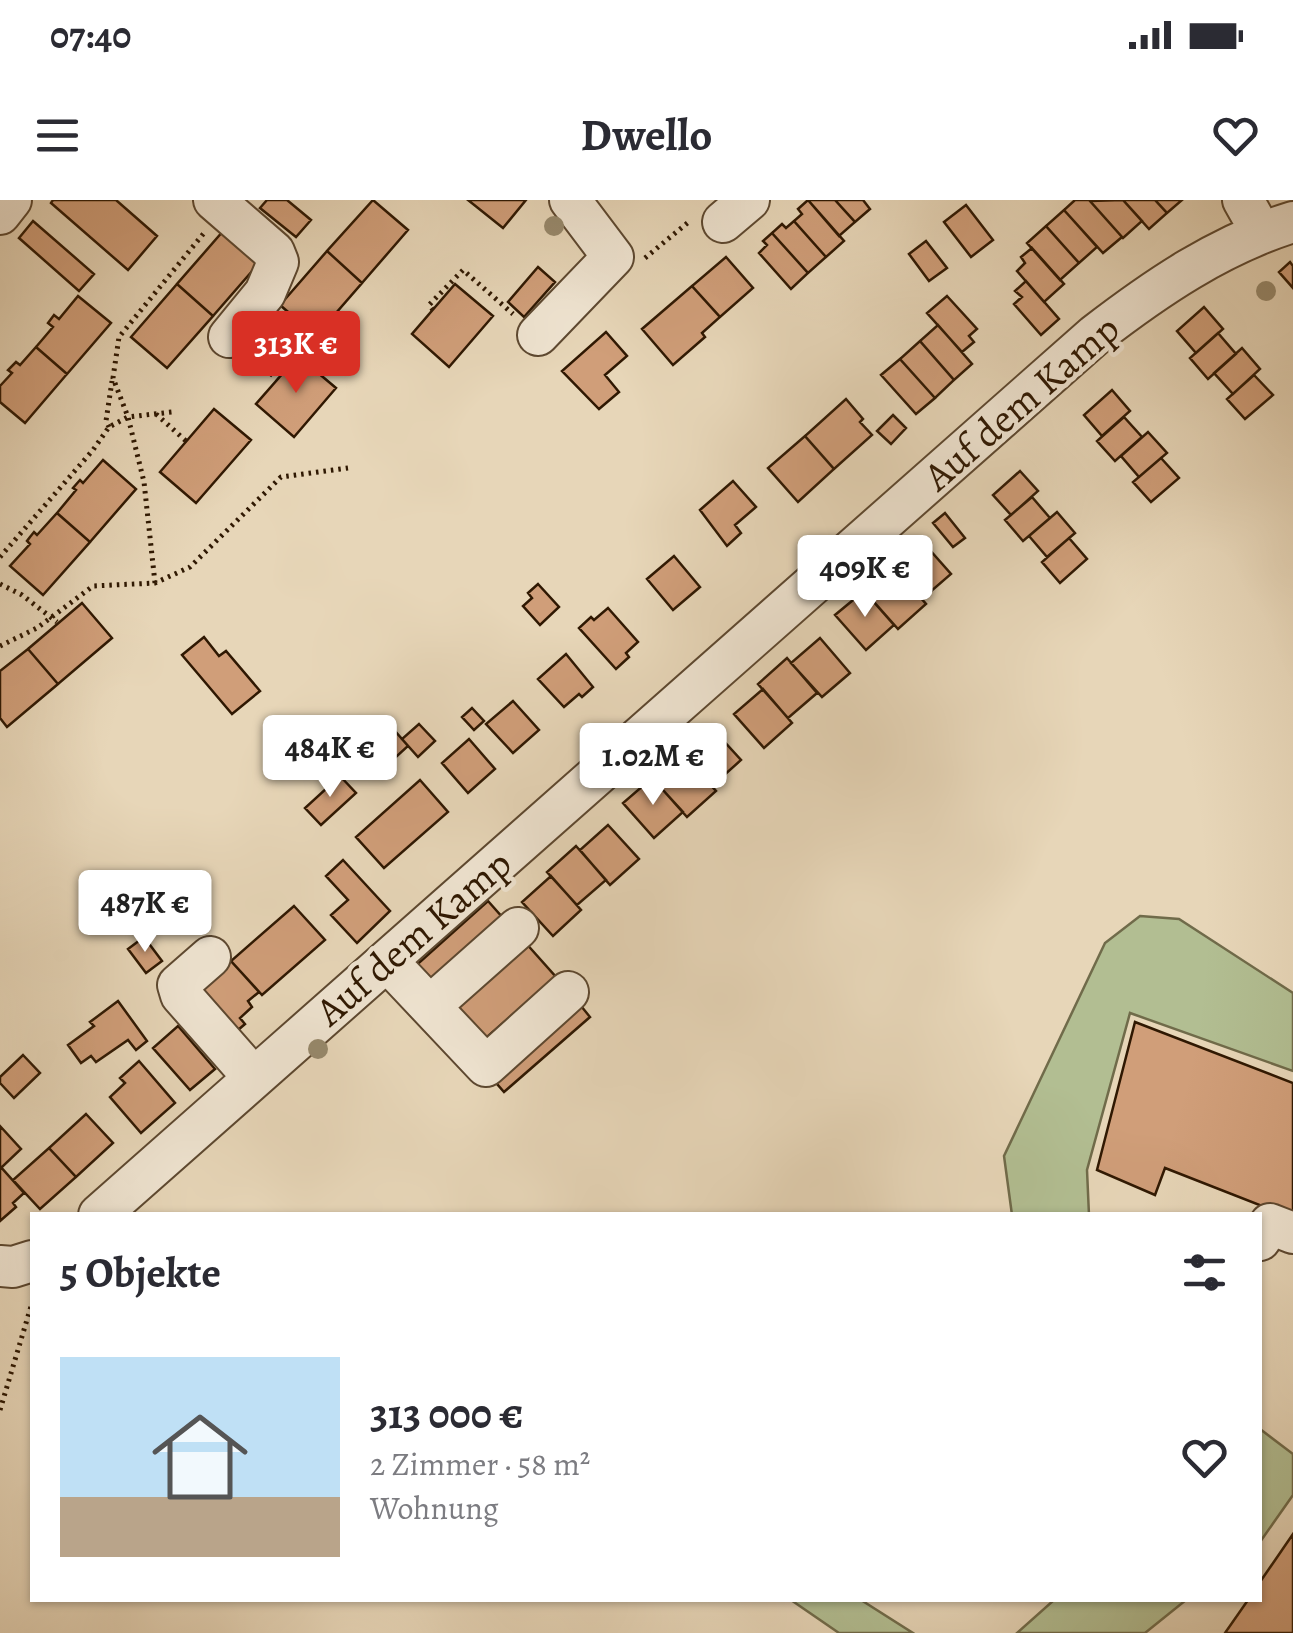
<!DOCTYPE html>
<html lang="de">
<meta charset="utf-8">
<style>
body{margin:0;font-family:Alegreya,serif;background:#f7f7f7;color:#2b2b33;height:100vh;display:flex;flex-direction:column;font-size:38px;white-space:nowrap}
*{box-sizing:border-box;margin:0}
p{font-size:32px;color:#7c7c81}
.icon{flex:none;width:55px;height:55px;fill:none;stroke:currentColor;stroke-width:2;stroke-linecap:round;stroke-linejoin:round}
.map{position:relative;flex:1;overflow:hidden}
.sheet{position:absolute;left:30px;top:1012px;width:1232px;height:390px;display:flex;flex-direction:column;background:#fff;border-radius:0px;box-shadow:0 2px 8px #0004}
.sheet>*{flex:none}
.price{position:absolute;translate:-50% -85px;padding:0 22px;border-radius:10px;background:#fff;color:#222;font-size:32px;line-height:65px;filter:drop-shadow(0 2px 5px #0008)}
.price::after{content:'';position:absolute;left:50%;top:60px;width:30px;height:22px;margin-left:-15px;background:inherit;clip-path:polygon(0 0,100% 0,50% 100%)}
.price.selected{background:#d93025;color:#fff}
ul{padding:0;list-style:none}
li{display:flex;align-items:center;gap:30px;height:250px;padding:0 30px}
li span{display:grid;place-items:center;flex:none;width:280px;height:200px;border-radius:0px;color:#555}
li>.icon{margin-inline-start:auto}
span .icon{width:120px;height:120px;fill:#fffc;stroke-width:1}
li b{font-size:42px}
h2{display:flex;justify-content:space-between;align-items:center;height:120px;padding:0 30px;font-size:42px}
.status{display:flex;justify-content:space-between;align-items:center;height:70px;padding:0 50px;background:#fff;direction:ltr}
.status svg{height:28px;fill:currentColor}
header{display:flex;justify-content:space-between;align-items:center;height:130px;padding:0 30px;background:#fff;font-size:45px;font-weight:600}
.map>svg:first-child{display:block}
.green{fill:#b2be92;stroke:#706b4a;stroke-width:2.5}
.building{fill:#d09e79;stroke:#2f1802;stroke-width:2.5}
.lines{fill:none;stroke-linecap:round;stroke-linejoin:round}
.minor-casing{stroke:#5d4830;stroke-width:44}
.path{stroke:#2f1802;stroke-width:5;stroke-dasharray:2.5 5;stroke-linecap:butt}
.minor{stroke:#efe4d1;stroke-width:40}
.tree{fill:#97896c}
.labels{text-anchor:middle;stroke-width:9;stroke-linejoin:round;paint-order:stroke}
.street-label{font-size:40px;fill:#2f1802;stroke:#efe4d1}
</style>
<div class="status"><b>07:40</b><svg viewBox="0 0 49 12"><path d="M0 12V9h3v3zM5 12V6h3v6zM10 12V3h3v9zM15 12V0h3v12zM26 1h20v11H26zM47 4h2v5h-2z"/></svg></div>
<header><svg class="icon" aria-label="menu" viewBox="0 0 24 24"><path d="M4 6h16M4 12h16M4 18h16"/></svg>Dwello<svg class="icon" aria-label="heart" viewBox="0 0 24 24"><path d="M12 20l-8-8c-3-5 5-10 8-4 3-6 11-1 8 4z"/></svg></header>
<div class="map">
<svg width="1293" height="1433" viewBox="0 0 1293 1433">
<rect width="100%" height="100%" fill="#e7d6b8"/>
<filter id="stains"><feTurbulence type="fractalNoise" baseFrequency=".002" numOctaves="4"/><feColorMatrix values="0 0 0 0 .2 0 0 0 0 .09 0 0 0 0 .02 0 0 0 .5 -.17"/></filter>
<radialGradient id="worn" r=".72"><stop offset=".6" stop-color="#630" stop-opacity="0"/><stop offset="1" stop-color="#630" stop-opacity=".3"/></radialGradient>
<!-- green -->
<path class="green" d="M1140 716 1179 719 1293 793V871L1130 813 1087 970 1089 1015H1012L1004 956 1105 743Z
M1260 1229 1293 1254V1295L1260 1342Z
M791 1400H861L913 1433H839Z
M1054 1400H1186L1145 1433H1017Z"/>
<!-- building -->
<path class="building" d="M53 0H116L157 36 128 70 51 3Z
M267 0H287L311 20 296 37 260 8Z
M373 0 408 30 362 83 327 51Z
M468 0H526L503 28Z
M808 0H835L855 22 839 36Z
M808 0 844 41 826 57 794 21 802 14 798 9Z
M835 0H863L870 9 855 22Z
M1075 0H1089L1122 37 1103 53 1064 10Z
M1123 0 1142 21 1123 38 1090 1Z
M1123 0H1155L1167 13 1149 29Z
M1155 0H1182L1167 13Z
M966 5 993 40 971 57 944 22Z
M1064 10 1097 47 1079 63 1046 26Z
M33 21 94 74 79 91 19 38Z
M794 21 826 57 808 73 772 33 782 24 786 28Z
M1046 26 1079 63 1060 80 1027 43Z
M224 30 260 62 213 116 177 84Z
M772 33 808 73 791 89 759 53 767 45 763 41Z
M926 41 947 68 929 81 909 54Z
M1032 48 1064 84 1044 102 1017 71 1025 63 1021 57Z
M327 51 362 83 316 136 280 105Z
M726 57 753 88 720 117 692 86Z
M1290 62 1293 66V88L1279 72Z
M538 67 555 82 524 117 508 102Z
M1026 81 1059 119 1041 135 1014 104 1022 97 1015 91Z
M177 84 213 116 167 168 131 137Z
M455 84 493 116 449 167 412 134Z
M692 86 720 117 702 133 705 137 673 165 642 129Z
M78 96 111 123 67 174 36 147 53 127 48 123 54 115 59 119Z
M947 96 977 129 969 136 974 142 962 152 927 113Z
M1204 107 1223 129 1196 153 1177 131Z
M938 125 972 164 954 180 920 141Z
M606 132 627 156 605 175 619 192 599 209 562 171Z
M1218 133 1236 154 1208 179 1190 158Z
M920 141 954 180 935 198 900 159Z
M36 147 67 174 25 223 0 202V186L12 173 8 170 16 162 20 165Z
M1242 148 1260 169 1233 194 1214 173Z
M298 156 336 188 294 237 256 204Z
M900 159 935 198 916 214 881 175Z
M1254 175 1273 195 1245 219 1227 199Z
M1112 190 1130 211 1102 236 1084 215Z
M846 199 863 219 860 222 872 235 834 269 805 236Z
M214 209 251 240 196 303 160 272Z
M893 215 906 228 891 244 877 231Z
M1124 217 1142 237 1115 261 1097 241Z
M1148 232 1167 253 1139 277 1121 256Z
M805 236 834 269 798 302 768 268Z
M1161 258 1179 278 1151 302 1133 282Z
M103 260 136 289 90 342 57 313 76 290 73 288 80 280 83 283Z
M1020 271 1038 291 1011 315 993 295Z
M733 281 756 307 735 325 741 333 727 346 700 310Z
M1032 297 1050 318 1023 341 1005 320Z
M1057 312 1075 333 1047 357 1029 336Z
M57 313 90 342 43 395 10 366 30 344 27 341 30 337 34 332 37 335Z
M945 313 965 338 953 347 933 323Z
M1069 338 1087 359 1060 383 1042 362Z
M921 340 951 374 922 399 892 365Z
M674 356 700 387 673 410 647 379Z
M896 369 926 404 898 429 867 394Z
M538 384 559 407 540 425 523 406 532 398 528 393Z
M864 391 894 425 866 450 835 415Z
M82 403 112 438 58 484 28 449Z
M608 408 638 442 626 453 629 457 616 469 579 428 591 417 594 420Z
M204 437 219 456 226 451 260 491 232 514 182 455Z
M820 438 850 473 822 497 791 463Z
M28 449 58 484 7 527 0 518V471Z
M566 454 593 487 582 497 579 494 564 507 538 479Z
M787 458 817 493 788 518 758 484Z
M763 489 792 523 764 548 734 514Z
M513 501 539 530 513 553 486 524Z
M472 508 484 521 474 530 462 517Z
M419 524 435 541 418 557 402 539Z
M710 526 741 560 712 586 681 552Z
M395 531 408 546 374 577 361 562Z
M469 539 495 569 468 593 442 563Z
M685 557 716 591 687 617 656 582Z
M340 576 356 593 321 625 305 608Z
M652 578 683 612 654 638 623 603Z
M420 580 448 612 384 668 356 637Z
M608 625 639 659 610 685 580 650Z
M576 646 606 680 577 705 547 672Z
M343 660 390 711 357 743 331 715 348 700 326 676Z
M551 676 581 710 553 736 522 702Z
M488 701 503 718 427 786 412 769Z
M294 706 325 740 262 795 231 761Z
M144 737 162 761 146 773 128 749Z
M524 741 556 777 479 844 448 809Z
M231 761 259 792 248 801 252 807 240 818 245 824 231 836 189 798Z
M118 801 147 841 136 850 128 840 96 862 91 856 81 863 68 845 94 826 90 822Z
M577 801 590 817 504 892 491 877Z
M1135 822 1293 883V1018L1165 968 1155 995 1097 970Z
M178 826 215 869 190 890 153 848Z
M23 855 40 873 14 898 0 883V877Z
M139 861 175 903 141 933 110 897 125 883 120 878Z
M86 914 113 943 76 977 49 948Z
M0 926 21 949 1 968 0 966Z
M49 948 76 977 40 1009 13 980Z
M0 966 24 993 13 1003 16 1007 0 1021Z
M1293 1334V1433H1225L1248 1400H1260V1382Z"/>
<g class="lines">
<!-- minor casing -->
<g class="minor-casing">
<path id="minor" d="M214 0 274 52 278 62 265 93 229 137
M1243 0 1261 32
M0 14 11 0
M723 22 749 0
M538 135 613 57 570 0
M210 757 178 785 181 795 254 878
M387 761 486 866 568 792
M430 806 518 728
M99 1015 1095 135C1156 88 1219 45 1293 22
M1260 1040 1270 1024 1293 1033
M0 1066 13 1067 32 1061"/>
</g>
<!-- path -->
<path class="path" d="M645 58 691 20
M433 110 429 105 463 70 513 114
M254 159 278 180
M156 214 186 241
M109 227 106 221 112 181
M0 357 93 250 109 227 128 217 172 212
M155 383 144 282 128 217 113 178 119 137 204 33
M0 384 22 395 57 422
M0 446 37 428 93 386 155 383 190 367 281 277 348 268
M0 1210 32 1103"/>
<!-- minor -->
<use href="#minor" class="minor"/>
</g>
<!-- trees -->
<g class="tree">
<circle cx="554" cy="26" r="10"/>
<circle cx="1266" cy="91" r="10"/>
<circle cx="318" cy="849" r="10"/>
</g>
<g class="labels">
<!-- street labels -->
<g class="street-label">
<text transform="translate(1021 202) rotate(-41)" y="14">Auf dem Kamp</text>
<text transform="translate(413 737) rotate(-41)" y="14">Auf dem Kamp</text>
</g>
</g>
<rect width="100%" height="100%" filter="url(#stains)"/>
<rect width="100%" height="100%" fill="url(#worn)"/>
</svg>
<b class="price selected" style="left:296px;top:196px">313K €</b>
<b class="price" style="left:865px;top:420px">409K €</b>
<b class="price" style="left:330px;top:600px">484K €</b>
<b class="price" style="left:653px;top:608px">1.02M €</b>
<b class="price" style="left:145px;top:755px">487K €</b>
<section class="sheet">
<h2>5 Objekte<svg class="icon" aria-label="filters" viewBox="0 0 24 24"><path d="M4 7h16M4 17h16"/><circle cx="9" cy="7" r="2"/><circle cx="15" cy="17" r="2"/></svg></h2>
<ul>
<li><span style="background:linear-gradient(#bfe0f5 70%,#b9a48a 0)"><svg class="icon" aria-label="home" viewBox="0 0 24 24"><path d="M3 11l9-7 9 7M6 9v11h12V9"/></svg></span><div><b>313 000 €</b><p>2 Zimmer · 58 m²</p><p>Wohnung</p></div><svg class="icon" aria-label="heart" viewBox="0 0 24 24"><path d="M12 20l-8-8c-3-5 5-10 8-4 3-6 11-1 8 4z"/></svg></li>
</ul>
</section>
</div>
